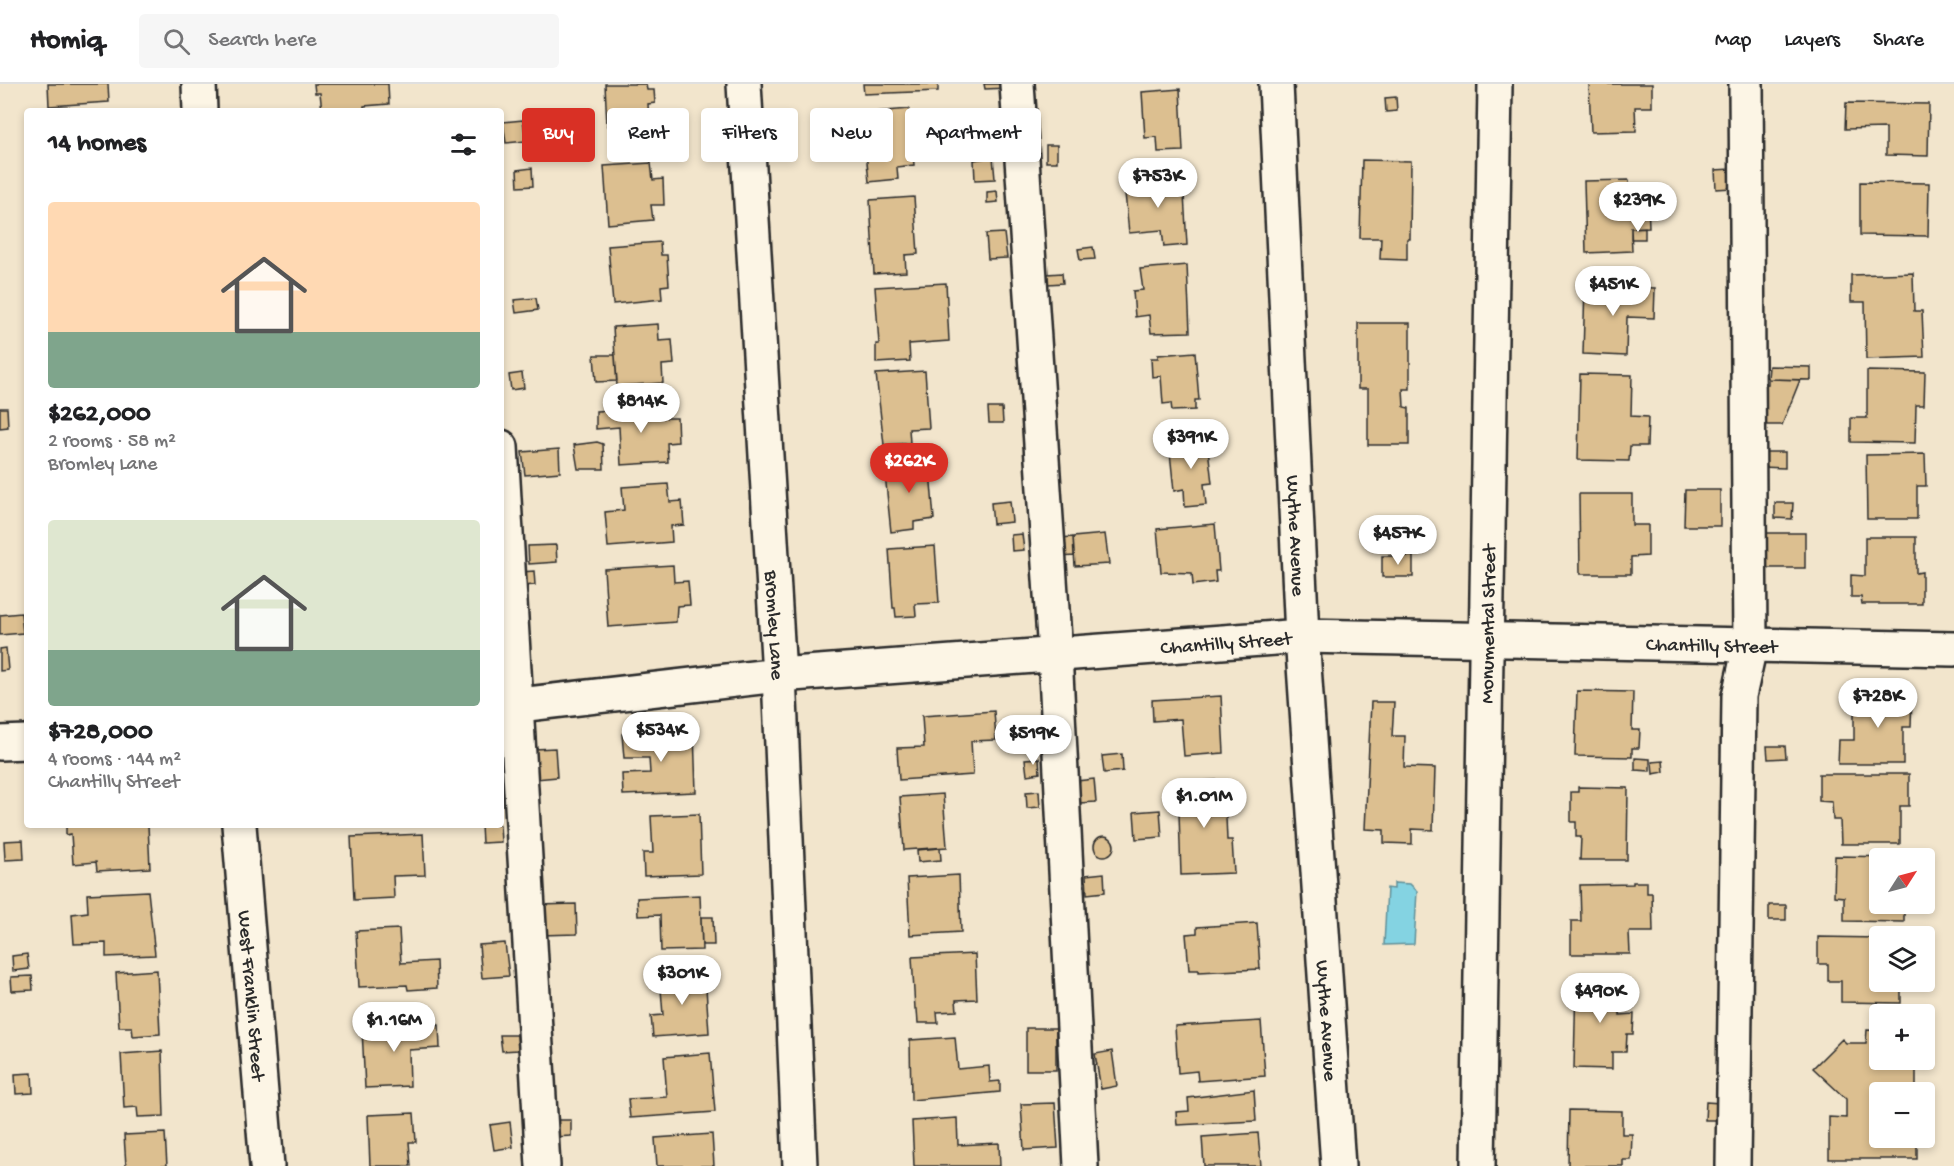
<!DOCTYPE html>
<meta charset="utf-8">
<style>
body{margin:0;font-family:"Gochi Hand",sans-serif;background:#f6f6f6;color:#202124;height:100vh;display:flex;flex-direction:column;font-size:22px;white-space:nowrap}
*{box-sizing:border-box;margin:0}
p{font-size:20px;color:#757577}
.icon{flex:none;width:33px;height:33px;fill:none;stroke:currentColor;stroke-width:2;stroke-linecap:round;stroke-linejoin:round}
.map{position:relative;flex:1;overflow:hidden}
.sheet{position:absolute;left:24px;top:24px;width:480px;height:720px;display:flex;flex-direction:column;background:#fff;border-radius:6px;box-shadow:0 3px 9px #0003}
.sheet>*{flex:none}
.banner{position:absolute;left:522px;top:24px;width:570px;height:54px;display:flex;gap:12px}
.needle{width:39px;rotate:54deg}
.tools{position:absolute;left:1869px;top:764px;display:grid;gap:12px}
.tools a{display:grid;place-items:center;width:66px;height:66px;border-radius:6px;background:#fff;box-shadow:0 3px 9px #0003;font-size:30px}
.price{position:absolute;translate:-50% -51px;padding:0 14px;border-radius:21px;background:#fff;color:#222;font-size:20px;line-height:39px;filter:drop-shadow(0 2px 3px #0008)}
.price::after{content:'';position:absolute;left:50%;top:36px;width:18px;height:14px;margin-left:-9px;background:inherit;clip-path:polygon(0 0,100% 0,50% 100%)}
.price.current{background:#d93025;color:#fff}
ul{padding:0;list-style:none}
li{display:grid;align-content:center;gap:12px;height:318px;padding:0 24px}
li span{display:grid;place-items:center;height:186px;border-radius:6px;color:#555}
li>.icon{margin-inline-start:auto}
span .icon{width:108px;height:108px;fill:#fffc;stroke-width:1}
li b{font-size:26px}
h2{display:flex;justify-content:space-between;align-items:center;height:72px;padding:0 24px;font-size:26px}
.pill{padding:0 21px;border-radius:6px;background:#fff;box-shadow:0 3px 9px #0003;font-size:21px;line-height:54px}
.pill.current{background:#d93025;color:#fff}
header{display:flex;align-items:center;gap:36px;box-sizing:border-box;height:84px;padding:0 30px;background:#fff;border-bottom:2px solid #e0e0e0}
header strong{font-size:28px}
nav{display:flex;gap:33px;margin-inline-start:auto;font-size:21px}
.search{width:420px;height:54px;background:#f6f6f6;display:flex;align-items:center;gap:15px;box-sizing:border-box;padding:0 21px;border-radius:6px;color:#757577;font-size:22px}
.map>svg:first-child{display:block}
.water{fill:#84d3e2;stroke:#609099;stroke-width:1.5}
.building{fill:#dcbf90;stroke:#2b2b2b;stroke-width:1.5}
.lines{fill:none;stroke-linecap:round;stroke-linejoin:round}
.minor-casing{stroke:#2b2b2b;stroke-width:38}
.minor{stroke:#fcf5e5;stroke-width:33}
.labels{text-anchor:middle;stroke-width:4.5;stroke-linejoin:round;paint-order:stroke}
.street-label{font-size:20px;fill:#2b2b2b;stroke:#fcf5e5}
</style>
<header>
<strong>Homiq</strong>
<div class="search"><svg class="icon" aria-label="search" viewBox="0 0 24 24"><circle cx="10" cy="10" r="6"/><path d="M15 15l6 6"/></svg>Search here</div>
<nav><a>Map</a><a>Layers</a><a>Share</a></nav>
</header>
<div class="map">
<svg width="1954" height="1082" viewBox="0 0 1954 1082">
<rect width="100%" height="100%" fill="#f2e5cc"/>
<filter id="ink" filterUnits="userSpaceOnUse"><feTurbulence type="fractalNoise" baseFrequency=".0167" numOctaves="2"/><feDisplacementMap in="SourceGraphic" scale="12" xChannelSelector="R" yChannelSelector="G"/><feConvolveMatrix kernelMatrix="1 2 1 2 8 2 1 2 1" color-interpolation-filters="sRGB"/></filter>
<g filter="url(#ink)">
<!-- water -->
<path class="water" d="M1394 799 1410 800 1417 807 1414 860 1384 861 1387 804 1394 805Z"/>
<!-- building -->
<path class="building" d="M48 0H108L109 18 49 22Z
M314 0H388L389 20 364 22V27H322L320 9H315Z
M605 0H646L647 6H654L655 19 648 20 649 40H644V55L618 56V41L607 42Z
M863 0H938V7L864 10Z
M984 0H1006V4L985 5Z
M1589 0H1652V23H1635L1636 47 1591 48Z
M1180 5 1183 67 1158 68 1157 53 1145 54 1142 8Z
M1396 13 1397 27 1386 28 1385 14Z
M1846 19 1929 20 1928 72 1886 71V44L1845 45Z
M909 25 914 81 897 83 898 95 869 98 862 29Z
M523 36 526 57 506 59 503 38Z
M1046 61H1057V78H1046Z
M993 73 995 95 975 96 974 76Z
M1362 76 1411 77 1410 155H1407V176L1380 175 1381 154H1360Z
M651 79 653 96 663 95 664 121H651L653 136 608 140 604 82Z
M532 84 533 102 518 103 517 86Z
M1731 85 1732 104 1716 105 1715 86Z
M1183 94 1187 161 1164 163 1162 146 1129 149 1124 99Z
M1629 96 1630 118H1648L1649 143 1631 144 1632 167 1586 169 1584 97Z
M1860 98 1929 99 1928 152 1860 151Z
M997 107 998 118 987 119V108Z
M914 113 918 170 905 171 906 188 874 190 870 116Z
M1645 143V155H1631V144Z
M1004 149 1007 174 988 175 986 150Z
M660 158 661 171H667L669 201 661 202 662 215 613 220 608 162Z
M1093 163 1095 175 1080 176 1078 165Z
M1187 181 1190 248 1151 249 1149 231 1135 233 1133 207 1143 206 1140 185Z
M1062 189 1063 199 1048 200 1047 190Z
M1913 189 1914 227H1922L1924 273 1866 275 1865 218H1851V191Z
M946 199 949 257 909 260 910 277 876 279V260H879L875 203Z
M1585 202 1655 204 1654 234 1627 233 1626 272 1583 270Z
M536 214 538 226 516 229 514 216Z
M1358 239H1410V305H1403L1404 323 1409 324V361H1368V305H1358Z
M658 240 659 257 672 256 674 280 662 281 663 299 617 302 613 243Z
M1195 268 1199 316H1195V326L1172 327 1171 319 1163 320 1161 292 1152 293 1151 274H1158V271Z
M594 271H615L617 297 596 298Z
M1769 282 1811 283V296L1768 295Z
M925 287 929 344 909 345 910 359 884 361 876 290Z
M1867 287 1925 288 1924 321H1916L1915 359 1851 358V334H1867Z
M522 289 524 304 511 306 509 291Z
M1580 290 1632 291 1631 332 1648 333 1647 362H1630L1629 377 1578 376Z
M1768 295 1800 296 1782 341H1756L1761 301 1768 300Z
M0 324H7L8 343 0 344Z
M662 324V334H677L678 358 667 359 668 378 621 381 619 343 596 345V327Z
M988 324H1002L1003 339H989Z
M1207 356 1212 399 1204 400 1206 421 1185 423 1184 405 1174 407 1169 359Z
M597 358 603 360 604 385H578L574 361Z
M559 365 560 388 525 391 522 368Z
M1763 368H1785V384L1762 383Z
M1925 370 1926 402H1917V435H1867L1866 371Z
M929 375 934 435 914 438V445L891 448 884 380Z
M668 400 670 418 682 417 684 441 671 442 672 458 608 463 605 428 624 426 622 403Z
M1685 406H1720V442H1684Z
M1579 410H1632V441H1648V472L1631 473V490H1580Z
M1010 417 1012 438 993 440 991 419Z
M1775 419H1793L1792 435 1775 434Z
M1215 440 1219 487H1215L1216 498 1193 501 1192 489 1161 488 1157 445Z
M1767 449H1805V484H1767Z
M1022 450 1024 466 1012 467 1011 451Z
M1105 450 1109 480 1075 482 1073 453Z
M1073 453 1074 472 1060 473 1059 454Z
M1865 453H1916V489L1922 488V520H1862L1861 513H1851V491L1865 492Z
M556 461 557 478 529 480 528 462Z
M935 462 939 519 915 520 916 532 896 533 895 524H893L889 465Z
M1382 472H1413V493H1382Z
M673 481 674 498 688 497 690 521 677 522 676 538 608 543 604 485Z
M534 487 535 501 522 502 521 488Z
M21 529 23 549 0 551V531Z
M6 564 8 586 0 587V565Z
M1577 607 1633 608 1632 646H1640L1639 664H1632V673L1575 672Z
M1854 608 1912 609 1911 643H1903V680H1838L1839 656H1854Z
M1221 612 1224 669 1184 672 1181 635 1153 637 1152 616Z
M1371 618H1394L1392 652H1405L1404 683 1435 684 1433 746 1412 745V760L1384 759V746L1365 745Z
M994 627 996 656 971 657 973 691 899 696 897 664 924 663 922 632Z
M694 648 696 708 623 711 622 690 650 689 649 674H624L622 650Z
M1767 662H1785L1786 674 1768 675Z
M555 664 557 693 536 695 535 665Z
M1122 670 1123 687 1104 689 1102 672Z
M1039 674 1040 689 1027 691 1025 675Z
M1635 674 1650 675V687L1635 686Z
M1663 677 1664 688 1653 690 1652 678Z
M1819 690H1909V722H1900V760H1841L1840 736H1833L1832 718 1819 717Z
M1094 695 1096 718 1079 719 1077 697Z
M1220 696 1221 710H1225L1227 756H1232L1234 789 1181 791 1178 698Z
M1578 703 1628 704 1627 776H1580L1581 753H1576V738H1571V708H1578Z
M1039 707 1040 723 1027 724 1026 708Z
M943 710 947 763 904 766 900 713Z
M1160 726 1162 753 1136 755 1134 728Z
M699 730 701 790 644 792 643 769H653L651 732Z
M66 741H148L150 784 97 787 96 778 73 780 71 750 66 751Z
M481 741H500L501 758 482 759Z
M423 750 425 791 393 792 394 814 354 816 351 753Z
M1094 762a10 10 0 1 1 20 0a10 10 0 1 1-20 0Z
M23 756 24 775 5 776 4 757Z
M940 764 941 776 918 778 917 766Z
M1835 772 1900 773 1880 774V819H1904V838L1844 837V813L1834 812Z
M1104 789 1105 808 1087 810 1086 791Z
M959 791 961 848 910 851 907 794Z
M1633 798H1647V809H1652L1653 848H1629L1630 870H1571V837H1581L1580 801 1633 800Z
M148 807 155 871 106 873V859L74 860 72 830 88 828 87 810Z
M700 811 702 866 661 867 660 831 638 832 637 814Z
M576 820 577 850 540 851 539 821Z
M1769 821H1786V836H1769Z
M701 833H713L714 861H702Z
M1257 839 1260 885 1199 888V886H1189L1186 850 1197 849V843Z
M399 845 401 879 436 877 437 904 408 906 407 901 359 903 356 847Z
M1818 853 1880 854V897H1901V919L1841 918V897H1828V880H1818Z
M505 859 509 892 482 894 479 861Z
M27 870 29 885 13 887 12 872Z
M975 870 977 915 956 916 957 927 937 928 938 939H918L917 925H915L912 873Z
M157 886 160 950 133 952 132 943H119L116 889Z
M705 889 709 949 653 953 651 932 663 931 660 892Z
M32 892 33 906 12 907 11 893Z
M1576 896 1621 897 1620 931 1634 930 1633 950H1627L1626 968H1612V985L1574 984Z
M1261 937 1265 992 1198 997 1197 987 1178 989 1175 942Z
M439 941 440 964 409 966 410 1002 365 1004 362 945Z
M1026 944H1056V986H1026Z
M1867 946 1880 947V975H1906V978H1916V1008H1880V1053H1917V1075H1829V1033L1846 1034V1015L1813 984 1842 955 1846 959H1866Z
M500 951H517L518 966 502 967Z
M955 953 958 985 989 982 990 998 1000 997V1008L911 1016 910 956Z
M162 967 164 1032 138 1033 137 1023 124 1024 121 970Z
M1112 967 1117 1002 1101 1005 1095 970Z
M710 969 715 1028 630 1034 628 1015 667 1013 664 973Z
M32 989 33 1009 16 1010 15 990Z
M1254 1006 1256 1037 1177 1041 1176 1028 1189 1027 1188 1014Z
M1706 1018 1720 1019 1719 1036H1705Z
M1055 1019 1058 1064 1024 1066 1021 1020Z
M1569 1026 1622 1027V1050H1632L1631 1076H1623V1082H1568Z
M414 1029 416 1058H409L411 1082H370L368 1031Z
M957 1034 958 1061 999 1059 1000 1082H914L912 1037Z
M554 1036H571V1052L555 1053Z
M510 1038 513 1063 494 1066 490 1041Z
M165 1049 167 1082H126L124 1051Z
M1258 1049 1261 1082H1204L1202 1053Z
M712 1050 714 1082H657L655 1054Z"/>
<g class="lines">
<!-- minor casing -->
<g class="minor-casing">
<g id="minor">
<path d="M199 0 200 27"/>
<path id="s1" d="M744 0 779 591 800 1082"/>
<path d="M1017 0 1055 570 1081 1082"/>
<path id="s2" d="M1276 0 1302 552 1338 1082"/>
<path d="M501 363 543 1082"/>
<path id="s3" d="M501 623 779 591 1302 552 1954 565"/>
<path d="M0 659 27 658"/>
<path id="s4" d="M239 741 267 1082"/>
<path id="s5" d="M1478 1082 1495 0"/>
<path d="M1733 1082 1739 612 1750 562 1746 0"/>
</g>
</g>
<!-- minor -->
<use href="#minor" class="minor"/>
</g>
</g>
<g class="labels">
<!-- street labels -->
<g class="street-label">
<text dy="7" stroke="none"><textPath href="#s2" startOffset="452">Wythe Avenue</textPath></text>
<text dy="7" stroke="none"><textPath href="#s1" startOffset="542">Bromley Lane</textPath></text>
<text dy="7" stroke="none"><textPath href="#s5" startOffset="542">Monumental Street</textPath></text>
<text dy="7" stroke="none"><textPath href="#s3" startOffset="728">Chantilly Street</textPath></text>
<text dy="7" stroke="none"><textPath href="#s3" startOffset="1214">Chantilly Street</textPath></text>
<text dy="7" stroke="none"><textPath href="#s4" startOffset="171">West Franklin Street</textPath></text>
<text dy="7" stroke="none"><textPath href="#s2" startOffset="938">Wythe Avenue</textPath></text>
</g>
</g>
</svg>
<div class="tools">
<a><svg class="needle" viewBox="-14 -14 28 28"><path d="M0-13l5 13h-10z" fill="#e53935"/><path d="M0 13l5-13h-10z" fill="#757577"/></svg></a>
<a><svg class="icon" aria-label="layers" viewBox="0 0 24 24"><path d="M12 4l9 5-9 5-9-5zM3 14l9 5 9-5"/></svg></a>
<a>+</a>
<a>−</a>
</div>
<b class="price" style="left:1158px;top:125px">$753K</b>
<b class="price" style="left:1638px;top:149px">$239K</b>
<b class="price" style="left:1613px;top:233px">$451K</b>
<b class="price" style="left:641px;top:350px">$814K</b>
<b class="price" style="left:1191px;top:386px">$391K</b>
<b class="price current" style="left:909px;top:410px">$262K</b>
<b class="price" style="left:1398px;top:482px">$457K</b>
<b class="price" style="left:1878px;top:645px">$728K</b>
<b class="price" style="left:661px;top:679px">$534K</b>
<b class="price" style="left:1033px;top:682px">$519K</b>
<b class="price" style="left:1204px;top:745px">$1.01M</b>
<b class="price" style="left:682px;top:922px">$301K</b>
<b class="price" style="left:1600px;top:940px">$490K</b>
<b class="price" style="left:394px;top:969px">$1.16M</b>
<div class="banner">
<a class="pill current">Buy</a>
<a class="pill">Rent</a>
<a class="pill">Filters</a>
<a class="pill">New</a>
<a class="pill">Apartment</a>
</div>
<section class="sheet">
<h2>14 homes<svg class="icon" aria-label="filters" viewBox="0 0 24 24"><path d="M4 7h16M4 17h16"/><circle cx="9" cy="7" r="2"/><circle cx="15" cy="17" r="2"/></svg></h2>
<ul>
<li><span style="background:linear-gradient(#ffd9b3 70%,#7fa58c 0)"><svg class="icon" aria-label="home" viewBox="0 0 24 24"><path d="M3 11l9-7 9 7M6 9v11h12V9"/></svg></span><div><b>$262,000</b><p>2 rooms · 58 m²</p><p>Bromley Lane</p></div></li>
<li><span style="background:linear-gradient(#dfe7d0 70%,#7fa58c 0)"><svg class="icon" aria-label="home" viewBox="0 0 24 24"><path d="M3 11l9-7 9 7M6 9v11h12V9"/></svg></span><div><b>$728,000</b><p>4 rooms · 144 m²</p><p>Chantilly Street</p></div></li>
</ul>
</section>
</div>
